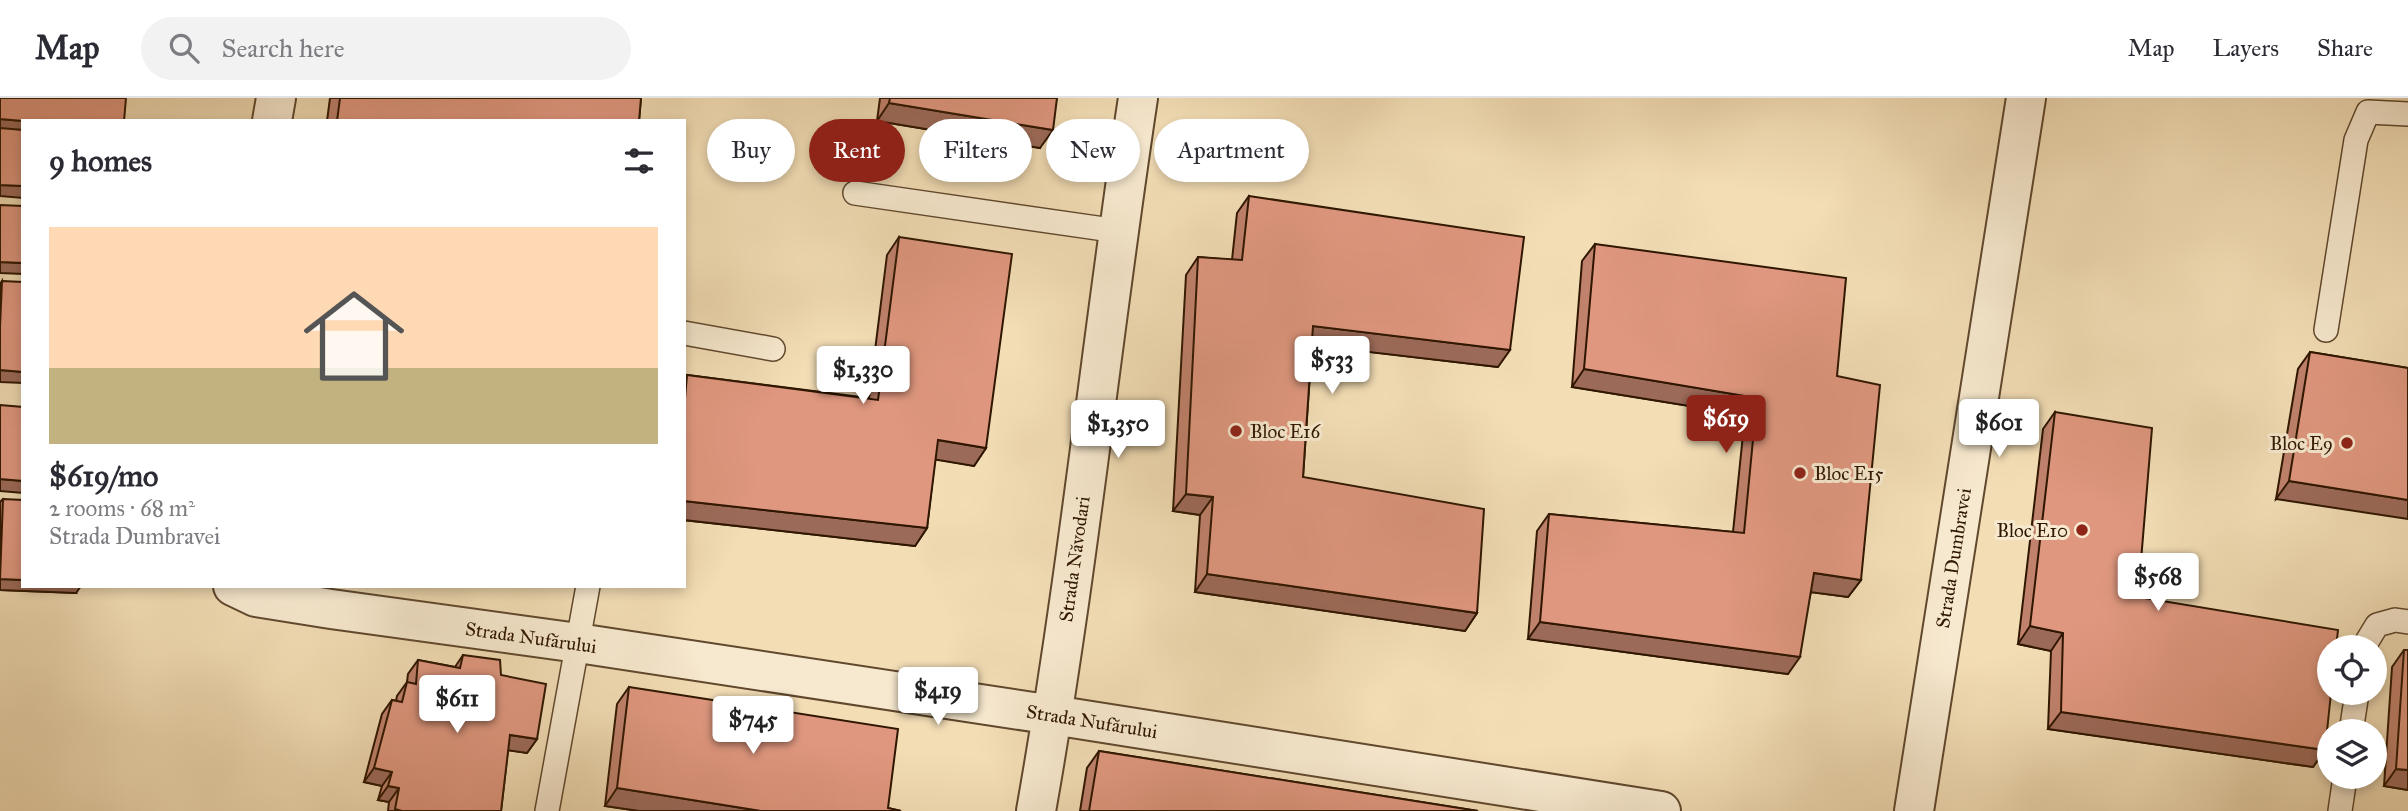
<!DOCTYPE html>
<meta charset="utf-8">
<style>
body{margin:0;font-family:"IM FELL Great Primer",serif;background:#f2f2f3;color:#2b2b33;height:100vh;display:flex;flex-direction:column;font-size:26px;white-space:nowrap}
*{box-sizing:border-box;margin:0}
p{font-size:23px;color:#7c7c81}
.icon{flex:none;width:38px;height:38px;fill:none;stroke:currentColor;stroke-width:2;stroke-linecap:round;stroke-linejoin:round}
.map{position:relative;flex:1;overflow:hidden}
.sheet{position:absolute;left:21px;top:21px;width:665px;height:469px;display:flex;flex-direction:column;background:#fff;border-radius:0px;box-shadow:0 4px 10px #0003}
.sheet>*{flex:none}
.guide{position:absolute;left:707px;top:21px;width:665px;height:63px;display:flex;gap:14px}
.buttons{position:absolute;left:2317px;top:537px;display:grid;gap:14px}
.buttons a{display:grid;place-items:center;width:70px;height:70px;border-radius:50%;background:#fff;box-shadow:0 4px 10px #0003;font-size:35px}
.price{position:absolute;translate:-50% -60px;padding:0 16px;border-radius:7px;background:#fff;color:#222;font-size:23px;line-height:46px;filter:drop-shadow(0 2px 4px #0008)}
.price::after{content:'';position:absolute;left:50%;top:42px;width:21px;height:16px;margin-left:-10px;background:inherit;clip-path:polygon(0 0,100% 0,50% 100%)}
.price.on{background:#8f2418;color:#fff}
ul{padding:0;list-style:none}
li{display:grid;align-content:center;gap:14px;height:371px;padding:0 28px}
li+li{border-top:2px solid #e1e1e2}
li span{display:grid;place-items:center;height:217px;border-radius:0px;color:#555}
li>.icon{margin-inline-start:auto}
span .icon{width:126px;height:126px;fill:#fffc;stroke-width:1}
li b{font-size:30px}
h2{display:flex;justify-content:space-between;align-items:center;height:84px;padding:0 28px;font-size:30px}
.tag{padding:0 24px;border-radius:32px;background:#fff;box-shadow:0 4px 10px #0003;font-size:24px;line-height:63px}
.tag.on{background:#8f2418;color:#fff}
header{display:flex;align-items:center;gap:42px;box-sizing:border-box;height:98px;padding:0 35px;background:#fff;border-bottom:2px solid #e1e1e2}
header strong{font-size:33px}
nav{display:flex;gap:38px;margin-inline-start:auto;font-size:24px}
.search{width:490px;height:63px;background:#f2f2f3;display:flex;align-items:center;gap:18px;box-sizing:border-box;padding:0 24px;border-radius:38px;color:#7c7c81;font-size:26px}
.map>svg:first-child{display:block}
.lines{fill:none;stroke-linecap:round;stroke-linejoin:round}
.service-casing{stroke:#60482d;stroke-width:26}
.minor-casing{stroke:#60482d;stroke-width:42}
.service{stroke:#f7e9cf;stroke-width:23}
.minor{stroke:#f7e9cf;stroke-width:38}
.wall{fill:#c0826d;stroke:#2f1600;stroke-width:2}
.shaded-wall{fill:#9c6a59;stroke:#2f1600;stroke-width:2}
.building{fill:#df977f;stroke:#2f1600;stroke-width:2}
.poi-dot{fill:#8f2418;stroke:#f7e9cf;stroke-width:2.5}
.labels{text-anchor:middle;stroke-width:6;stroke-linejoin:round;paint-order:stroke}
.poi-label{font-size:19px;fill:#2f1600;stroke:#f7e9cf;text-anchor:start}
.street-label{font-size:19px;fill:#2f1600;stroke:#f7e9cf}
</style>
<header>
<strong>Map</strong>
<div class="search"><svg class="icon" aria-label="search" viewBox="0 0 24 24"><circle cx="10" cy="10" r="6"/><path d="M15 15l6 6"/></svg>Search here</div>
<nav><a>Map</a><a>Layers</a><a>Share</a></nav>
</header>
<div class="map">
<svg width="2408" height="713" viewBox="0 0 2408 713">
<rect width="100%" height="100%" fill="#f2ddb5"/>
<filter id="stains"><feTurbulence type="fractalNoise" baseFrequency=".00286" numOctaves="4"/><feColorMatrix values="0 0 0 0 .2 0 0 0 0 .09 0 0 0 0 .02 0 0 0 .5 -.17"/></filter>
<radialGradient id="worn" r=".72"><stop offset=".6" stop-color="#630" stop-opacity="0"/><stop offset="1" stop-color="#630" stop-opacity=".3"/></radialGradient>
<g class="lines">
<!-- service casing -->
<g class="service-casing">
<path id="service" d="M855 95 1118 133
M2326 232 2356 42 2368 14 2408 16
M684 235 773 251
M2363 550 2377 527 2395 522 2408 524
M2351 634 2357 595
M547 713 588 488
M2340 713 2345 679"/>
</g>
<!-- minor casing -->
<g class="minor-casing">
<path id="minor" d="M272 23 276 0
M233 488 256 499 331 511 578 545 1053 617 1661 713
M1036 713C1078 477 1102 237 1138 0
M1914 713 2026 0"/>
</g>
<!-- service -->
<use href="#service" class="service"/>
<!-- minor -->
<use href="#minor" class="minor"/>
</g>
<!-- wall -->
<path class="wall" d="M330 0H641L639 23H327Z
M880 0H1057L1040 50 877 23Z
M1249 98 1498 269 1312 247 1303 379 1477 515 1465 533 1195 494 1200 417 1173 413 1186 177 1198 159 1232 162 1237 115Z
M899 139 986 350 974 368 935 361 927 430 915 448 684 422V281L687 277 869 300 887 157Z
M1595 146 1837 278 1861 482 1848 499 1811 494 1788 576 1528 541 1537 433 1549 416 1733 434 1745 317 1572 289 1582 163Z
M2 183 0 284V186Z
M2310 254 2408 270 2276 401 2298 271Z
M2055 314 2138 499 2325 652 2313 669 2048 631 2051 553 2018 546 2043 331Z
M3 401 76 495 0 492V404Z
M2404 552H2408V692L2384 688 2392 569Z
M463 557 501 577 537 641 527 655 508 652 501 713H388L389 704 378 702 382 688 364 684 382 616 392 602 396 603 397 598 407 584 408 576 418 562 455 569Z
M629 589 888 710 901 713H639L605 708 617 606Z
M1099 653 1478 713H1080L1087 670Z"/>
<!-- shaded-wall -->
<path class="shaded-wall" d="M889 5 1053 32 1040 50 877 23Z
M0 21 23 23V35L0 33Z
M0 87 23 88V100L0 98Z
M0 164 23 165V176L0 175Z
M1313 228 1510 252 1498 269 1300 246Z
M1584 271 1757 300 1745 317 1572 289Z
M0 272 23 274V285L0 284Z
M938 342 986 350 974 368 926 360Z
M0 381 23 383V395L0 393Z
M2289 383 2408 402V421L2276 401Z
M1186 396 1213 399 1200 417 1173 413Z
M684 403 927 430 915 448 684 422Z
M1814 475 1861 482 1848 499 1802 493Z
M1207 476 1477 515 1465 533 1195 494Z
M0 481 23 482V488H81L76 495 0 492Z
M1540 524 1800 559 1788 576 1528 541Z
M2030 528 2063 535 2051 553 2018 546Z
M2061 614 2325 652 2313 669 2048 631Z
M510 637 537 641 527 655 500 651Z
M374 670 392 674 382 688 364 684Z
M2396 671 2408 672V692L2384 688Z
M388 688 399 690 389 704 378 702Z
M617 690 761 713H639L605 708Z"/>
<!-- building -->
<path class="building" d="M0 0H126L124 23H23L0 21Z
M340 0H641L639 23H337Z
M890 0H1057L1053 32 889 5Z
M0 30 23 32V88L0 87Z
M1249 98 1524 139 1510 252 1313 228 1303 379 1484 411 1477 515 1207 476 1213 399 1186 396 1198 159 1242 162Z
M0 107 23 108V165L0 164Z
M899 139 1012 156 986 350 938 342 927 430 684 403V312L687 277 878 302Z
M1595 146 1846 180 1837 278 1880 287 1861 482 1814 475 1800 559 1540 524 1549 416 1744 435 1757 300 1584 271Z
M2 183 23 184V274L0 272V229Z
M2310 254 2408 270V402L2289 383Z
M0 307 23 309V383L0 381Z
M2055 314 2152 330 2138 499 2338 532 2336 550H2329V595H2331L2325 652 2061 614 2063 535 2030 528Z
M3 401 23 402V482L0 481Z
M2404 552H2408V672L2396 671Z
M463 557 500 562 501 577 546 586 537 641 510 637 501 713H402L395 711 399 690 388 688 392 674 374 670 392 602 402 604 407 584 416 586 418 562 460 570Z
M629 589 898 631 888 710 901 713H761L617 690Z
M1099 653 1478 713H1089Z"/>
<!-- markers -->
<g class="poi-dot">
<circle cx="1236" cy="333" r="7"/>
<circle cx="2347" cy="345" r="7"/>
<circle cx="1800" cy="375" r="7"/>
<circle cx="2082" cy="432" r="7"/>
</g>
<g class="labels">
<!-- poi labels -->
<g class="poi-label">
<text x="1250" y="340">Bloc E16</text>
<text x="2333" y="352" text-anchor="end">Bloc E9</text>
<text x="1814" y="382">Bloc E15</text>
<text x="2068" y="439" text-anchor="end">Bloc E10</text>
</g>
<!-- street labels -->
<g class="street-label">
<text transform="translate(1953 460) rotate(-81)" y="7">Strada Dumbravei</text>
<text transform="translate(1074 461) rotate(-82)" y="7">Strada Năvodari</text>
<text transform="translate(531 539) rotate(8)" y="7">Strada Nufărului</text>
<text transform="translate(1092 623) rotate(9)" y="7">Strada Nufărului</text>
</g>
</g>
<rect width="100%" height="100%" filter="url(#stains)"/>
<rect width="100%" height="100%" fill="url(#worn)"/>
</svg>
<div class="buttons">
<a><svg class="icon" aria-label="locate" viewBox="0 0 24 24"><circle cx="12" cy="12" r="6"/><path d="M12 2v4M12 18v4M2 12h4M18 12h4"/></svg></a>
<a><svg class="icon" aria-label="layers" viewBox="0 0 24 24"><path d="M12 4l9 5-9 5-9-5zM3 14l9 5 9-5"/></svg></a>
</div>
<b class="price" style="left:1332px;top:298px">$533</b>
<b class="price" style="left:863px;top:308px">$1,330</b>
<b class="price on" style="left:1726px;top:357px">$619</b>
<b class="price" style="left:1999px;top:361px">$601</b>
<b class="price" style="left:1118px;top:362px">$1,350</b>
<b class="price" style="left:2158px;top:515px">$568</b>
<b class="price" style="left:938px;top:629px">$419</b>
<b class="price" style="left:457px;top:637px">$611</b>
<b class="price" style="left:753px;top:658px">$745</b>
<div class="guide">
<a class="tag">Buy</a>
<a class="tag on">Rent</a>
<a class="tag">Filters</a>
<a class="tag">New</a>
<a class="tag">Apartment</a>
</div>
<section class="sheet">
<h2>9 homes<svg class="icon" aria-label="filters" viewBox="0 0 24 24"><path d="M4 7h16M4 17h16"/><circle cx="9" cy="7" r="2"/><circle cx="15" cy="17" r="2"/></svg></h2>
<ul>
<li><span style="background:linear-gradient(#ffd9b3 65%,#c2b280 0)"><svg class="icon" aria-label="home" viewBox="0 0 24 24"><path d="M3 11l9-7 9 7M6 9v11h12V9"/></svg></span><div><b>$619/mo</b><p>2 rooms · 68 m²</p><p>Strada Dumbravei</p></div></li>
</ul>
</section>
</div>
